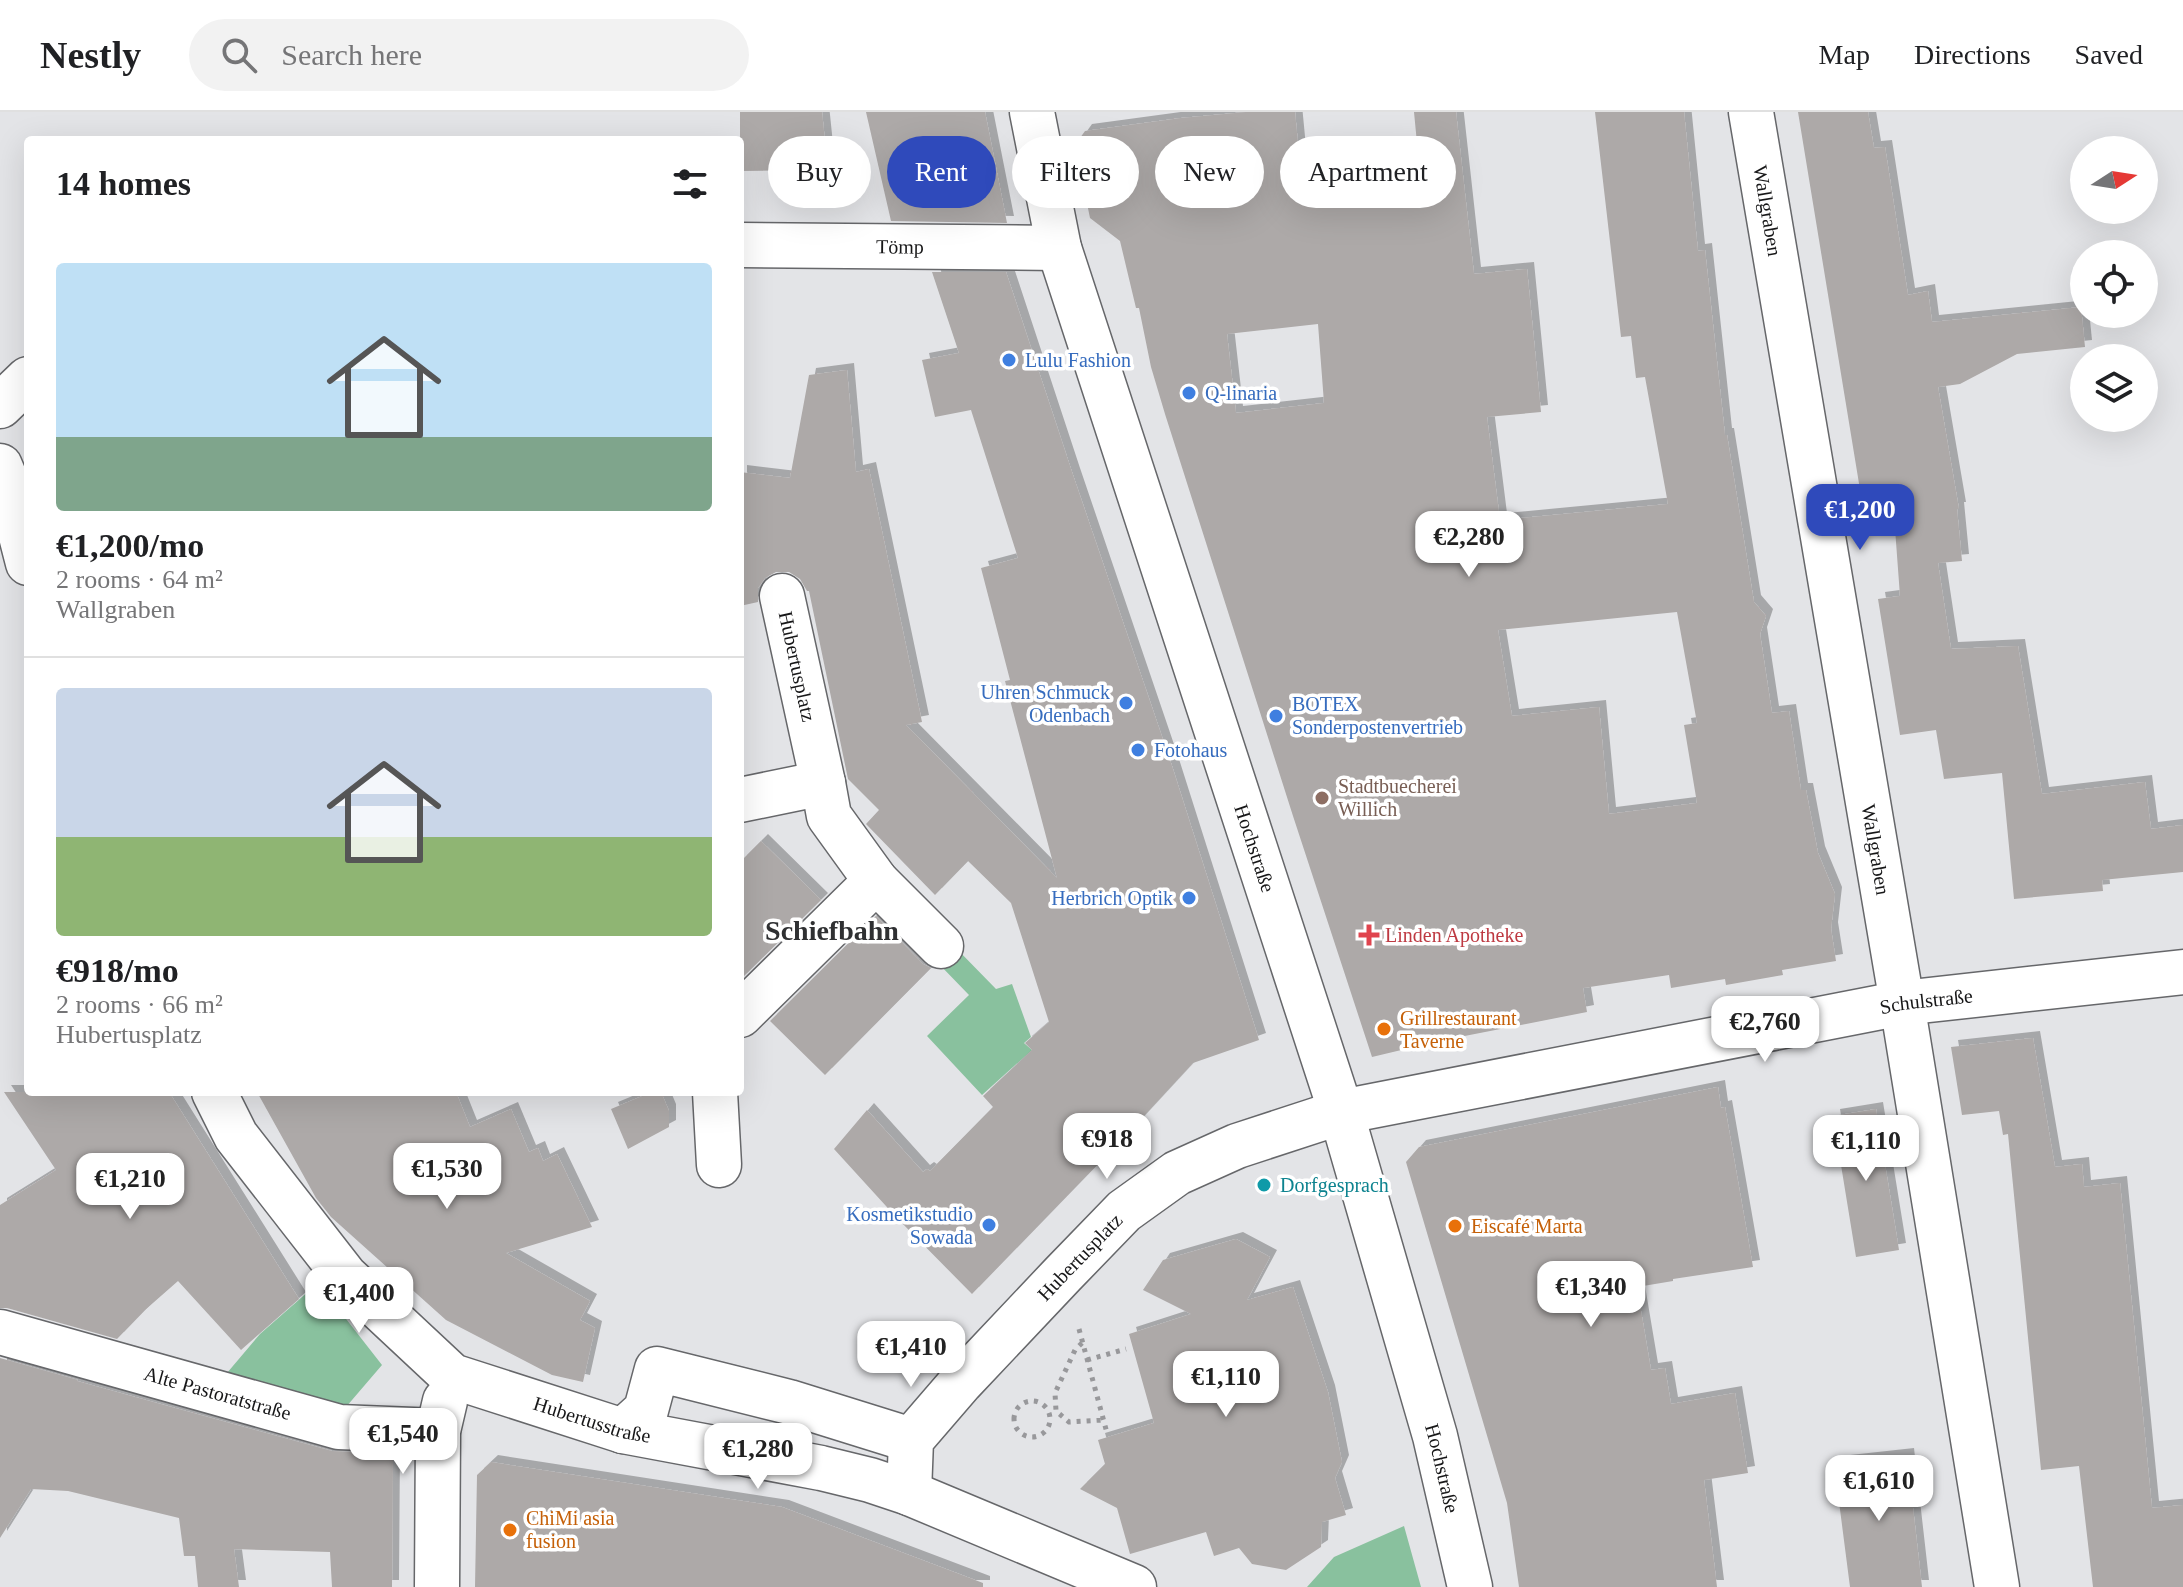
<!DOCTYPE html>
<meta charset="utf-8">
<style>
body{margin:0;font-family:Georgia,serif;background:#f2f2f2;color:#202124;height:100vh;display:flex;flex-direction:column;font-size:30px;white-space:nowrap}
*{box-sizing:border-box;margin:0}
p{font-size:26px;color:#757577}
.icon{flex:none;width:44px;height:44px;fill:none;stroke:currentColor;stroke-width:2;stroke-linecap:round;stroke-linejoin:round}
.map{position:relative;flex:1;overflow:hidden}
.details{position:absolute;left:24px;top:24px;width:720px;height:960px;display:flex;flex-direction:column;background:#fff;border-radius:8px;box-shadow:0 8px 32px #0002}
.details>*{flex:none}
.hud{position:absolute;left:768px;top:24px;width:760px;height:72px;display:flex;gap:16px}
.needle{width:52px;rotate:78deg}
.fabs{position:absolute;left:2070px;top:24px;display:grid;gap:16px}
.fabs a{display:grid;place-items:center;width:88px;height:88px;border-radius:50%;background:#fff;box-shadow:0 8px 32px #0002;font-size:40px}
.price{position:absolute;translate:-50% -68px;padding:0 18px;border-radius:16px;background:#fff;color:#222;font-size:26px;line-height:52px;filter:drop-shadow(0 2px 4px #0008)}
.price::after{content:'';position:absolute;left:50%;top:48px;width:24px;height:18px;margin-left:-12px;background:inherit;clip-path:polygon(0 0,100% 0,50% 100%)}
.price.on{background:#2f4abb;color:#fff}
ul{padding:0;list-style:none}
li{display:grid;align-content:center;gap:16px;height:424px;padding:0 32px}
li+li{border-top:2px solid #e0e0e0}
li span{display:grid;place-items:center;height:248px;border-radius:8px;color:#555}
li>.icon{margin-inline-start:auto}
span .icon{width:144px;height:144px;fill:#fffc;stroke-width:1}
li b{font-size:34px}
h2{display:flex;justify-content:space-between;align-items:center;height:96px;padding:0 32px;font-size:34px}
.pill{padding:0 28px;border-radius:36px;background:#fff;box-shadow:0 8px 32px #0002;font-size:28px;line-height:72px}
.pill.on{background:#2f4abb;color:#fff}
header{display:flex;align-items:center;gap:48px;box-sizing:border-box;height:112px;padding:0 40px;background:#fff;border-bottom:2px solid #e0e0e0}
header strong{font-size:38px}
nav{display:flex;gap:44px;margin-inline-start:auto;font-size:28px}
.search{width:560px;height:72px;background:#f2f2f2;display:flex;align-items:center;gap:20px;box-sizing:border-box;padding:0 28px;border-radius:44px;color:#757577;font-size:30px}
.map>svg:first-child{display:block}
.green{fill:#89c19e}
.building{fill:#ada9a8;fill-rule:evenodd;filter:url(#shadow)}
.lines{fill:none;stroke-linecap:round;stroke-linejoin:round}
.minor-casing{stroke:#66676a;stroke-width:47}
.path{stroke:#98989b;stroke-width:5;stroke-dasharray:4 6;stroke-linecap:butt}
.minor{stroke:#fff;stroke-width:44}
.shop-dot{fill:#3f7fe0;stroke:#fff;stroke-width:3}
.education-dot{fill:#8d6e63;stroke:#fff;stroke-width:3}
.health-dot{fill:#e0444e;stroke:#fff;stroke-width:3}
.food-dot{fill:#e8710a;stroke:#fff;stroke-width:3}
.culture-dot{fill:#0f9aa8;stroke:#fff;stroke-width:3}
.labels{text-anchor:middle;stroke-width:7;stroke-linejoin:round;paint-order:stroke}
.street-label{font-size:20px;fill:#171718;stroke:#fff}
.shop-label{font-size:20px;fill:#366cbe;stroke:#fff;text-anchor:start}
.education-label{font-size:20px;fill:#785e54;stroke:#fff;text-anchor:start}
.health-label{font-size:20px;fill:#be3a42;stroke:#fff;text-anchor:start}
.food-label{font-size:20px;fill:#c56008;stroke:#fff;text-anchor:start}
.culture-label{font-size:20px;fill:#0d838f;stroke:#fff;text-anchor:start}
.district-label{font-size:28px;font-weight:bold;fill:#2f3032;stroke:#fff}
</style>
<header>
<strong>Nestly</strong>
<div class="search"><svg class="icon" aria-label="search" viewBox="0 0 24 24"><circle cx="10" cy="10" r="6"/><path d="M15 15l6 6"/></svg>Search here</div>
<nav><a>Map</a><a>Directions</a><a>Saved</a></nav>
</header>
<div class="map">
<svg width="2183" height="1475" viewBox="0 0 2183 1475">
<defs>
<filter id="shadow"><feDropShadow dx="7" dy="-7" stdDeviation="0" flood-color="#0004"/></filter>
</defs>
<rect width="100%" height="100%" fill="#e3e4e7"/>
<!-- green -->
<path class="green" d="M953 833 996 877 1012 872 1031 925 1024 931 1032 938 982 983 927 924 969 883 937 850Z
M318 1171 382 1253 346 1295 227 1261 260 1222Z
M1404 1414 1421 1475H1307L1334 1445Z"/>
<!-- building -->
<path class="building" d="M740 0H822L828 58 740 59Z
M866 0H985L1007 111 891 109Z
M1246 0H1295L1301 63 1419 52 1414 0H1456L1474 162 1527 157 1541 300 1487 305 1500 408 1668 392 1645 265 1636 266 1631 224 1621 225 1595 0H1684L1698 139 1705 138 1725 323H1727L1754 490 1766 504 1760 522 1772 601 1789 599 1801 678H1806L1818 741 1835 782 1831 817 1836 849 1782 858 1783 863 1726 873 1725 867 1671 876 1669 863 1583 876 1587 900 1439 929 1372 945 1293 704 1165 302 1151 255 1139 196H1136L1120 129 1090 106 1075 33 1085 19 1181 6ZM1318 212 1324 291 1236 301 1227 222ZM1677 500 1697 611 1684 613 1697 691 1609 702 1599 595 1512 604 1498 518Z
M1798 0H1868L1874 36 1885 35 1908 183 1928 179 1932 210 2081 195 2085 235 2017 242 1960 272 1938 275 1959 397H1957L1962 449 1938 451 1951 537 2018 534 2042 682 2145 670 2151 717 2183 713V760L2102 768 2103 779 2014 787 2002 661 1944 667 1936 618 1900 623 1878 487 1900 484 1894 403 1865 408Z
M932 160H1006L1073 363 1172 654 1259 928 1193 951 1132 1017 972 1182 896 1105 834 1037 867 998 923 1060 927 1057 930 1059 993 995 983 984 1032 938 1025 931 1049 910 1011 791 968 749 935 783 866 712 879 698 848 667 809 479H807L800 467 789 460H776L765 466 758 476V490L740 494V360L790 366 809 263 847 258 856 360 869 357 922 610 906 613 1057 766 1005 569 1010 568 981 456 1018 446 971 298 935 305 922 248 959 241Z
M761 729 821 788 740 868V750Z
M876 804 923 852 931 856 825 963 770 909Z
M2033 926 2055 1055 2082 1052 2084 1075 2120 1071 2152 1396 2183 1393V1475H2093L2079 1354 2041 1358 2008 1022 2003 1023 1999 999 1962 1003 1951 935Z
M1718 975 1721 996 1725 995 1753 1155 1673 1167V1169L1637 1175 1651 1258 1665 1256 1671 1292 1735 1281 1748 1361 1704 1368 1717 1475H1519L1507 1391 1406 1050 1419 1035Z
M4 980H169L299 1187 241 1238 178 1169 145 1198 117 1227 7 1196H0V1093L56 1058Z
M257 980H456L470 1015 511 997 529 1040 538 1036 543 1049 557 1042 592 1115 506 1141 590 1189 580 1208 595 1216 583 1270 552 1263 446 1208 331 1105 316 1086Z
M652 980H661L669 999V1015L628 1037 611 997Z
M1876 997 1899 1138 1856 1145 1833 1004Z
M1236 1127 1270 1145 1247 1188 1293 1175 1328 1280 1342 1350 1335 1366 1346 1403 1322 1410 1321 1435 1286 1458 1252 1452 1239 1436 1214 1444 1206 1420 1130 1442 1117 1396 1080 1377 1105 1352 1098 1328 1154 1311 1129 1222 1191 1202 1143 1178 1163 1148Z
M0 1246 78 1268 77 1269 332 1339 393 1342 392 1475H332L330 1440 234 1437 239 1475H198L195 1444H184L179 1406 68 1379 31 1377 0 1426Z
M1907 1343 1922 1475H1850L1834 1351Z
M491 1350 782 1395 983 1471V1475H475L477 1363Z"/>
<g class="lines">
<!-- minor casing -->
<g class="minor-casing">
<g id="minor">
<path id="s1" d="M1032 0 1059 136 1341 1000 1435 1324 1470 1475"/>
<path id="s2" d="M1751 0 1902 891 1997 1475"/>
<path id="s3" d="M740 133 1059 136"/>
<path d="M0 294 28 267"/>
<path d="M0 354 8 373 28 451"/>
<path id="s4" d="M782 484 823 671 829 704 876 769 941 834"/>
<path d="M740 688 823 671"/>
<path d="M740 903 876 769"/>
<path id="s5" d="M214 980 236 1024 345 1164 452 1264 623 1319 821 1356 870 1368 909 1381 1134 1475"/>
<path d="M715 980 719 1053"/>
<path id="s6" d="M0 1220 339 1315 438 1319"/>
<path d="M623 1319 646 1298 657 1257 789 1290 911 1328"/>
<path id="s7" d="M909 1381 911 1328 961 1270 1063 1162 1124 1099 1177 1061 1237 1034 1341 1000 1902 891 2183 860"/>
<path d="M437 1475 438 1319 445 1289"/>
</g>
</g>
<!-- path -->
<path class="path" d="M1079 1217 1107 1321
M1082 1231 1075 1238 1055 1281 1056 1299 1069 1310 1103 1308
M1087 1248 1126 1237
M1014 1307a18 18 0 1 1 36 0a18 18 0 1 1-36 0Z"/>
<!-- minor -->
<use href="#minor" class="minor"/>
</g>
<!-- markers -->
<g class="shop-dot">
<circle cx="1009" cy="248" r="8"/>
<circle cx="1189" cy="281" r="8"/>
<circle cx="1126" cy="591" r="8"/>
<circle cx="1276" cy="604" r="8"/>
<circle cx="1138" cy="638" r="8"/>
<circle cx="1189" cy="786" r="8"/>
<circle cx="989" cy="1113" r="8"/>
</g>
<circle class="education-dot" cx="1322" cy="686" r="8"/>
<path class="health-dot" d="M1365 811h8v8h8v8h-8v8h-8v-8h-8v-8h8z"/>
<g class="food-dot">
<circle cx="1384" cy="917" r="8"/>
<circle cx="1455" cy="1114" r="8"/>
<circle cx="510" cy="1418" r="8"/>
</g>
<circle class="culture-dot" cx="1264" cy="1073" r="8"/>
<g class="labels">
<!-- street labels -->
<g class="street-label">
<text dy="7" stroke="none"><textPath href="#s2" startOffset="100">Wallgraben</textPath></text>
<text dy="7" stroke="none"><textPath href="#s3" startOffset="160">Tömp</textPath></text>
<text dy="7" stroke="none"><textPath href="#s4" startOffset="72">Hubertusplatz</textPath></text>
<text dy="7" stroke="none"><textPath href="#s1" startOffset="770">Hochstraße</textPath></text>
<text dy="7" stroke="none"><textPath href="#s2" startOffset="748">Wallgraben</textPath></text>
<text dy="7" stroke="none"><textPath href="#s7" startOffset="1202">Schulstraße</textPath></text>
<text dy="7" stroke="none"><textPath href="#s7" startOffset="302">Hubertusplatz</textPath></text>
<text dy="7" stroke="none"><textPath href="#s6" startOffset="226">Alte Pastoratstraße</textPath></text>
<text dy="7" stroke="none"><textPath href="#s5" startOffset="520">Hubertusstraße</textPath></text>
<text dy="7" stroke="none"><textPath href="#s1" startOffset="1418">Hochstraße</textPath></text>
</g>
<!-- shop labels -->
<g class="shop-label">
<text x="1025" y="255">Lulu Fashion</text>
<text x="1205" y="288">Q-linaria</text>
<text x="1110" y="587" text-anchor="end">Uhren Schmuck<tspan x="1110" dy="23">Odenbach</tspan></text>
<text x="1292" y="599">BOTEX<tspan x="1292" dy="23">Sonderpostenvertrieb</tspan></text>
<text x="1154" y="645">Fotohaus</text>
<text x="1173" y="793" text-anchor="end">Herbrich Optik</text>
<text x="973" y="1109" text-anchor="end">Kosmetikstudio<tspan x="973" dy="23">Sowada</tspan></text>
</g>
<!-- education labels -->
<g class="education-label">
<text x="1338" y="681">Stadtbuecherei<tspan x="1338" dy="23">Willich</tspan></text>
</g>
<!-- health labels -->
<g class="health-label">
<text x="1385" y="830">Linden Apotheke</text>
</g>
<!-- food labels -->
<g class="food-label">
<text x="1400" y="913">Grillrestaurant<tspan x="1400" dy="23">Taverne</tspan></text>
<text x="1471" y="1121">Eiscafé Marta</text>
<text x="526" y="1413">ChiMi asia<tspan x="526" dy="23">fusion</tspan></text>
</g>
<!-- culture labels -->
<g class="culture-label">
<text x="1280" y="1080">Dorfgesprach</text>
</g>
<!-- district labels -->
<g class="district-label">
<text x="832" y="828">Schiefbahn</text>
</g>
</g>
</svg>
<div class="fabs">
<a><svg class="needle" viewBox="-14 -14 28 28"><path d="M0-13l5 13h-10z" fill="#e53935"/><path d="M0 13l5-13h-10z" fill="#757577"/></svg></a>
<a><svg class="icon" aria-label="locate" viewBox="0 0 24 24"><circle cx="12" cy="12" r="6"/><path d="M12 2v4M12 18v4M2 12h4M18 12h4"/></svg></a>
<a><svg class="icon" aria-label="layers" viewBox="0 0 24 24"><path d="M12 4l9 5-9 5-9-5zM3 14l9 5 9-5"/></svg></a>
</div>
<b class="price on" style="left:1860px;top:440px">€1,200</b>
<b class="price" style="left:1469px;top:467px">€2,280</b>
<b class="price" style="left:1765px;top:952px">€2,760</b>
<b class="price" style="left:1107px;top:1069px">€918</b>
<b class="price" style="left:1866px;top:1071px">€1,110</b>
<b class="price" style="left:447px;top:1099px">€1,530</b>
<b class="price" style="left:130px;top:1109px">€1,210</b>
<b class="price" style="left:1591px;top:1217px">€1,340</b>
<b class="price" style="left:359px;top:1223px">€1,400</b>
<b class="price" style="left:911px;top:1277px">€1,410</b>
<b class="price" style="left:1226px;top:1307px">€1,110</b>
<b class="price" style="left:403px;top:1364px">€1,540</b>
<b class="price" style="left:758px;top:1379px">€1,280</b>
<b class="price" style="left:1879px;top:1411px">€1,610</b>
<div class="hud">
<a class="pill">Buy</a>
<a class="pill on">Rent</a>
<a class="pill">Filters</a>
<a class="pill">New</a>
<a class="pill">Apartment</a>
</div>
<section class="details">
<h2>14 homes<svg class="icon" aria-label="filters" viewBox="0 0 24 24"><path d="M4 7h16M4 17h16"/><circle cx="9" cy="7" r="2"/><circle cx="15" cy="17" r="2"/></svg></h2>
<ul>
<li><span style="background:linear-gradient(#bfe0f5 70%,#7fa58c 0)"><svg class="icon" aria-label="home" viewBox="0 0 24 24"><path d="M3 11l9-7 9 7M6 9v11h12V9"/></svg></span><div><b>€1,200/mo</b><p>2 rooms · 64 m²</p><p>Wallgraben</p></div></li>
<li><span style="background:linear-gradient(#c9d6e8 60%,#8fb573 0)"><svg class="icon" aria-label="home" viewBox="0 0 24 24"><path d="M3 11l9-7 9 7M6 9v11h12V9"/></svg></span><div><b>€918/mo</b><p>2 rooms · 66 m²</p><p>Hubertusplatz</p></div></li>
</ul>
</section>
</div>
